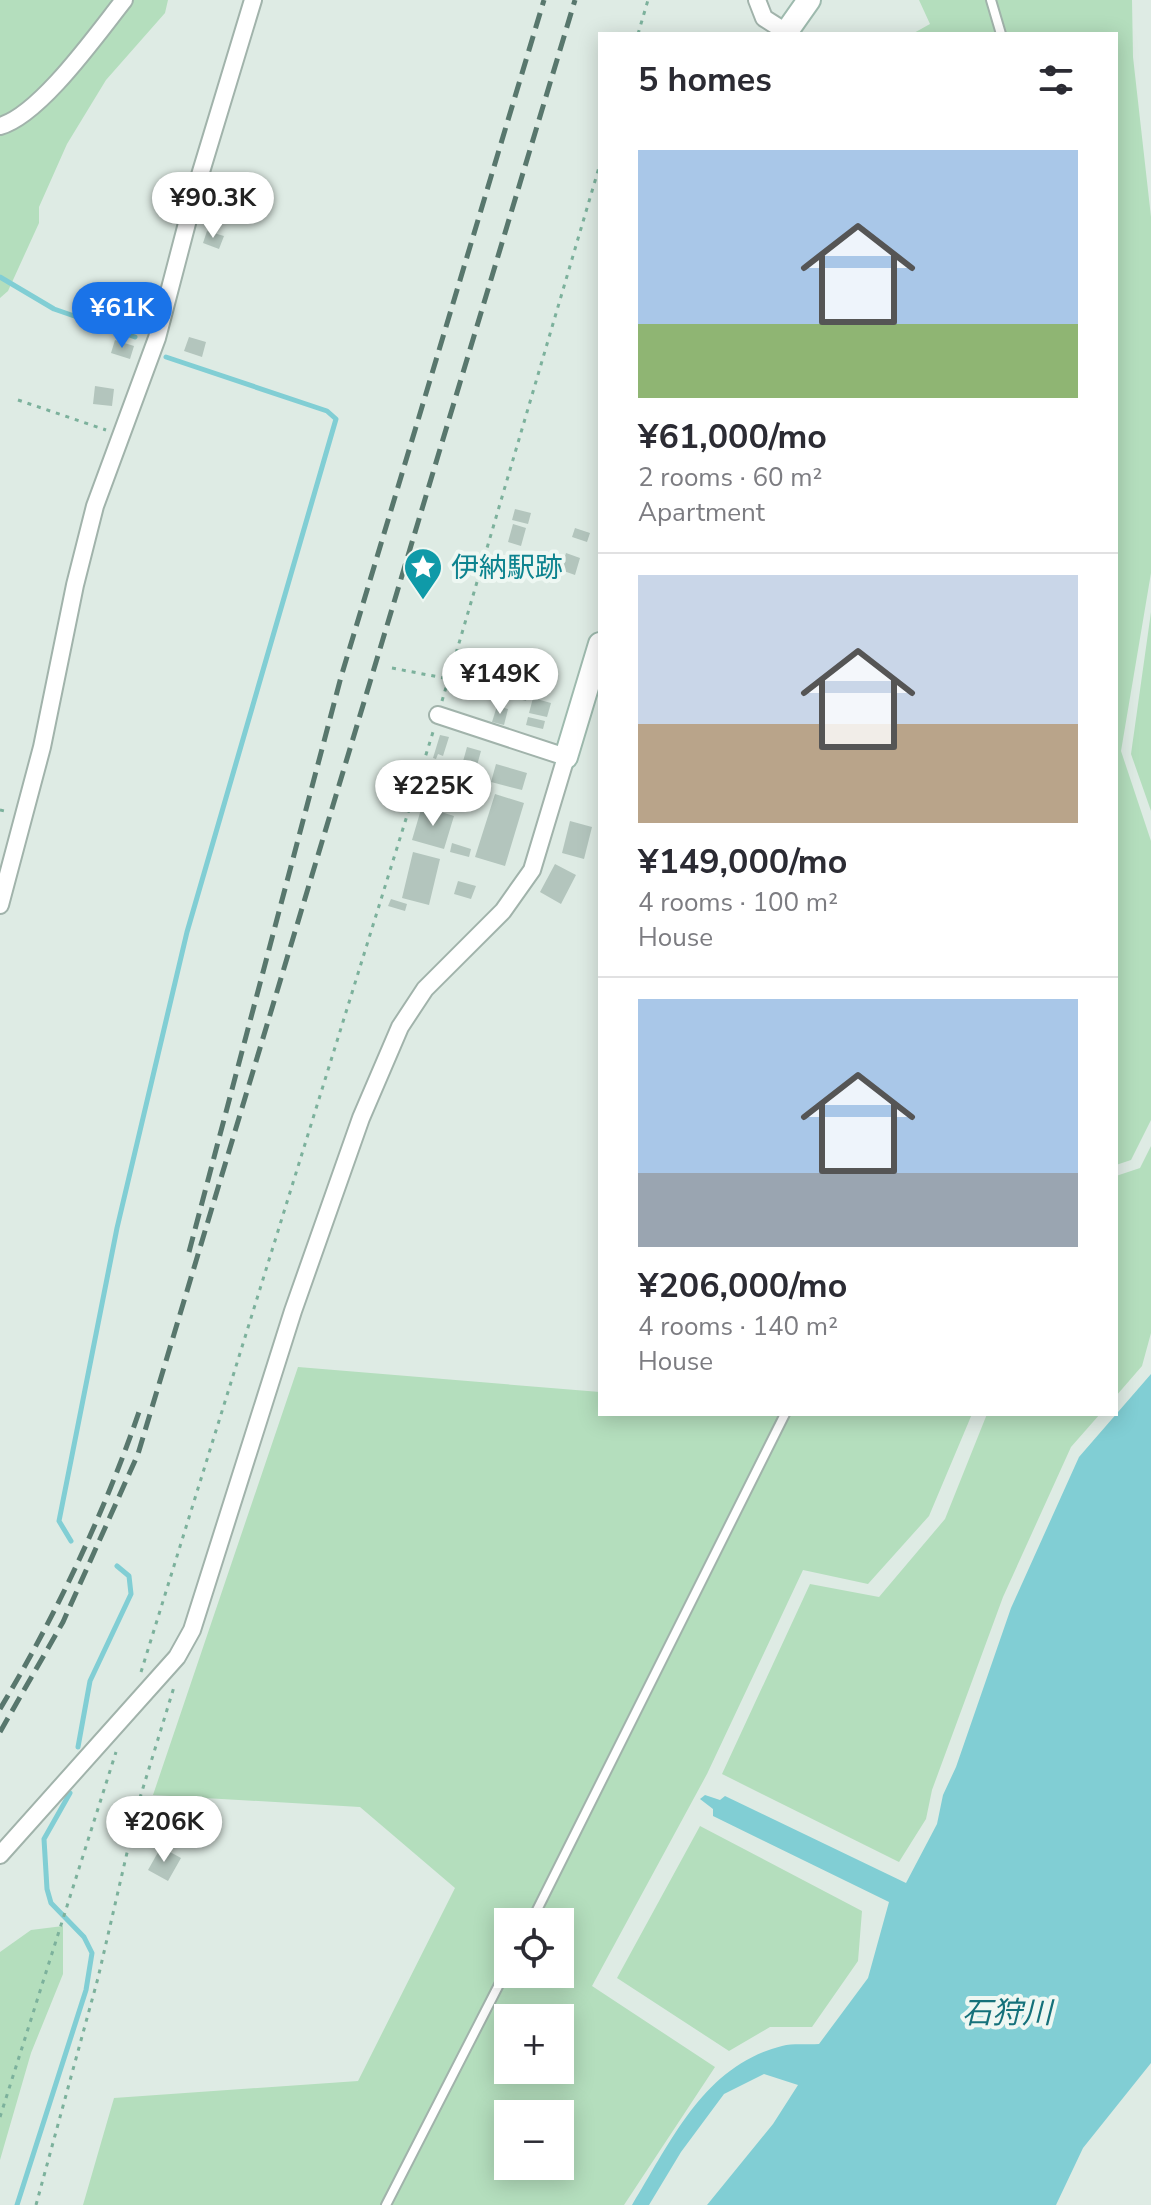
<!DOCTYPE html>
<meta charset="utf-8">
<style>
body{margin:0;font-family:"Nunito Sans","Noto Sans JP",sans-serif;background:#f7f7f7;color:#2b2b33;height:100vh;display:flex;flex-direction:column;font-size:30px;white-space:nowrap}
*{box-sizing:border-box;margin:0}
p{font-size:26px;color:#7c7c81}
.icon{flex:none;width:44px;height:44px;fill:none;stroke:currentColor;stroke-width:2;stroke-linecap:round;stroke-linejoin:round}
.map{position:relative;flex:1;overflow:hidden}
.panel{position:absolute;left:598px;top:32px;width:520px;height:1384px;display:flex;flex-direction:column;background:#fff;border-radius:0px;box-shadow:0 4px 20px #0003}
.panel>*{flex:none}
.buttons{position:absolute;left:494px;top:1908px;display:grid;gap:16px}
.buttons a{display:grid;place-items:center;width:80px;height:80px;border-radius:0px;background:#fff;box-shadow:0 4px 20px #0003;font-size:40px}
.price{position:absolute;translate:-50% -68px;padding:0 18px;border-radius:28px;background:#fff;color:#222;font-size:26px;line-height:52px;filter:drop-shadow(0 2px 4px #0008)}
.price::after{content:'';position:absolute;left:50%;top:48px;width:24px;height:18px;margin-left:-12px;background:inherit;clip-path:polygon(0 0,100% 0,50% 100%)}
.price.active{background:#1a73e8;color:#fff}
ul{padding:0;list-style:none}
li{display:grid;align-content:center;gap:16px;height:424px;padding:0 40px}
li+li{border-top:2px solid #e1e1e2}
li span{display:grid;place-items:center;height:248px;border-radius:0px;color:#555}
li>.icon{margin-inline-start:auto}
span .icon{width:144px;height:144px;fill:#fffc;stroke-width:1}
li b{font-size:34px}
h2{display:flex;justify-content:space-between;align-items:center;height:96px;padding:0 40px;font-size:34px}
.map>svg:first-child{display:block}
.green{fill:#b4debd;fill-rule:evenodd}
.water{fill:#81ced4}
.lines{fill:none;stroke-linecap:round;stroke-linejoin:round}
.stream{stroke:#81ced4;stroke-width:5}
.building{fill:#b3c5bd}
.lane-casing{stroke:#a1b3ab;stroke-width:12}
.street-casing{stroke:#a1b3ab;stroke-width:20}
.secondary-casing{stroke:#9ebaae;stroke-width:26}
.path{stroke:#7cb19c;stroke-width:3;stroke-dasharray:4 6;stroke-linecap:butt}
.lane{stroke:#fff;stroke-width:8}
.street{stroke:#fff;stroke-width:16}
.secondary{stroke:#fff;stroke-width:22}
.rail{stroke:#58776d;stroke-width:5;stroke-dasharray:16 8;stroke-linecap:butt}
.labels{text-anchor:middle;stroke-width:8;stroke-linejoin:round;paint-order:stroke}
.culture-label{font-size:28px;fill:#0d838f;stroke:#eef7f2;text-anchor:start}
.water-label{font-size:30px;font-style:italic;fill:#15717a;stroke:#eef7f2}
</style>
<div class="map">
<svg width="1151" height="2205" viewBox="0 0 1151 2205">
<rect width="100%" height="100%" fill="#deebe4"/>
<!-- green -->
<path class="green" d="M0 0H168L165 13 106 80 67 144 39 207V223L8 291 0 298Z
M919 0H1132L1133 57 1151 217V573L1121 751 1151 841V1120L1131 1160 1116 1165V34H912L930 24Z
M1151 612V811L1131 754Z
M1151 1146V1333L1142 1366 1116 1396V1176L1140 1168Z
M298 1367 600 1392V1414H972L929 1516 868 1584 803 1570 707 1774 592 1986 715 2067 624 2205H83L114 2098 358 2081 455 1888 360 1807 153 1795ZM508 1922H560V1974H508ZM508 2018H560V2070H508ZM508 2114H560V2166H508Z
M987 1414H1100L1071 1447 1003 1597 932 1790 926 1819 899 1862 722 1774 810 1584 879 1597 945 1519Z
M700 1826 862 1911 858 1961 812 2027H770L729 2051 617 1978Z
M63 1926V1974L31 2053 0 2160V1952L31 1930Z"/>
<!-- water -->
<path class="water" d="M1151 1374V2063L1083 2148 1056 2205H707L773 2124 798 2085 764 2074 724 2094 681 2152 649 2205H632C671 2142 703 2066 782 2046 793 2043 807 2045 819 2044L868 1978 889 1902 713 1816V1809L700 1799 705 1795 720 1800 725 1796 906 1883 937 1824 943 1795 956 1767 1011 1608 1079 1457Z"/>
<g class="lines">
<!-- stream -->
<path class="stream" d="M0 277 54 309 135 337
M71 1541 59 1521 117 1228 187 932 336 419 327 411 166 357
M78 1747 90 1681 131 1594 129 1576 117 1566
M17 2205 86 1990 92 1953 84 1937 51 1903 47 1889 44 1839 70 1793"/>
</g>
<!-- building -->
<path class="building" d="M207 231 224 236 219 249 203 243Z
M189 337 206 342 202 357 184 351Z
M115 340 134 346 130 359 111 353Z
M95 386 114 389 112 406 93 404Z
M515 509 531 513 528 524 512 520Z
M513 524 526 528 521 546 508 542Z
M575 528 590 533 587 542 572 537Z
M566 553 580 558 575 575 561 570Z
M512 648 528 652 525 663 509 659Z
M539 661 553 664 551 671 537 668Z
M507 667 533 674 526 701 500 694Z
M533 698 551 703 547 717 529 713Z
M497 706 508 709 504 725 492 722Z
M528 717 545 721 543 729 526 725Z
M440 735 449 737 443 756 438 754 436 759 433 758Z
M467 747 481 751 476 769 462 765Z
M496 764 527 773 522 790 491 782Z
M453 783 465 786 461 801 449 798Z
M495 794 524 803 505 866 475 857Z
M422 806 454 816 444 849 412 840Z
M570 821 592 827 584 859 562 853Z
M452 843 471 849 469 857 450 852Z
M413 852 440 859 429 905 402 898Z
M555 864 576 875 561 904 540 892Z
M458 881 476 886 471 899 454 894Z
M391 899 407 904 405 911 388 906Z
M161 1847 181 1858 168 1881 148 1870Z"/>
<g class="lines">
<!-- lane casing -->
<g class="lane-casing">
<path id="lane" d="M991 0 1001 34
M531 1922 785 1414
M386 2205 508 1967"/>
</g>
<!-- street casing -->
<g class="street-casing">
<path id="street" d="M757 0 764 18 786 32
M0 126C40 115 97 34 124 0
M0 905 42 747 75 585 95 506 157 338 197 185 253 0
M0 1855 177 1657 192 1630 293 1311 361 1118 400 1027 425 989 503 911 532 870 566 757 438 715"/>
</g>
<!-- secondary casing -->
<g class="secondary-casing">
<path id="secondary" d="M785 34 809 0
M566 757 600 644"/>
</g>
<!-- path -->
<path class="path" d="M638 34 648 0
M18 400 106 430
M392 668 449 679
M442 701 600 164
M0 810 9 812
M141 1672 433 732
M0 2117 116 1752
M36 2205 98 1978 139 1801 174 1687"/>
<!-- lane -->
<use href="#lane" class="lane"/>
<!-- street -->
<use href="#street" class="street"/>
<!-- secondary -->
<use href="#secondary" class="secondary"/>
<!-- rail -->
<path class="rail" d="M189 1252 341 677 544 0
M0 1709C56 1615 103 1516 139 1412
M0 1732 63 1622 138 1454 575 0"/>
</g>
<!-- icons -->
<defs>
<g id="sight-pin" transform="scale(2)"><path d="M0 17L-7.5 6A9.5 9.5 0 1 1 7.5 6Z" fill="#0f9aa8" stroke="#eef7f2"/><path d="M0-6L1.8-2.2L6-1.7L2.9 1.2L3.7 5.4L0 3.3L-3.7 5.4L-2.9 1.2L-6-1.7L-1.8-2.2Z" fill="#fff"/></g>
</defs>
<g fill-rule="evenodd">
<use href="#sight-pin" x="423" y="567"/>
</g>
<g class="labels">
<!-- culture labels -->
<g class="culture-label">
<text x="451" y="577">伊納駅跡</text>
</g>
<!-- water labels -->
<g class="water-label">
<text x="1007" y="2023">石狩川</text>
</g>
</g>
</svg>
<div class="buttons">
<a><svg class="icon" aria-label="locate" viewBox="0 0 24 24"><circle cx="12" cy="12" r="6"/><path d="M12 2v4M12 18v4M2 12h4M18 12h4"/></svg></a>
<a>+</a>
<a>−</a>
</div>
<b class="price" style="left:213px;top:240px">¥90.3K</b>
<b class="price active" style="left:122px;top:350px">¥61K</b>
<b class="price" style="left:500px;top:716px">¥149K</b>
<b class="price" style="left:433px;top:828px">¥225K</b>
<b class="price" style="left:164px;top:1864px">¥206K</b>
<section class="panel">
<h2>5 homes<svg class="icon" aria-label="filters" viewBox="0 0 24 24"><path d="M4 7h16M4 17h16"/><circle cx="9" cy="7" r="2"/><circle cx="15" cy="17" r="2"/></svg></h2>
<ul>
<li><span style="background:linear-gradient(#a9c7e8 70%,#8fb573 0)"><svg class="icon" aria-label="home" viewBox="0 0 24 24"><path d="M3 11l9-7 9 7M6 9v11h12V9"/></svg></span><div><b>¥61,000/mo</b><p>2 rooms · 60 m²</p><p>Apartment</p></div></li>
<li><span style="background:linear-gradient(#c9d6e8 60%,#b9a48a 0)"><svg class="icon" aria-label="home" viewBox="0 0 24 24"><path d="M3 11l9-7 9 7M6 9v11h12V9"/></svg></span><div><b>¥149,000/mo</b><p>4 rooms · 100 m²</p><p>House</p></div></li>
<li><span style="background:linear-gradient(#a9c7e8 70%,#9aa5b1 0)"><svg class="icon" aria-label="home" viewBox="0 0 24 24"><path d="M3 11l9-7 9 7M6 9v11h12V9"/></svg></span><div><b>¥206,000/mo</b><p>4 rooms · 140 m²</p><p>House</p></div></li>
</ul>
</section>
</div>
